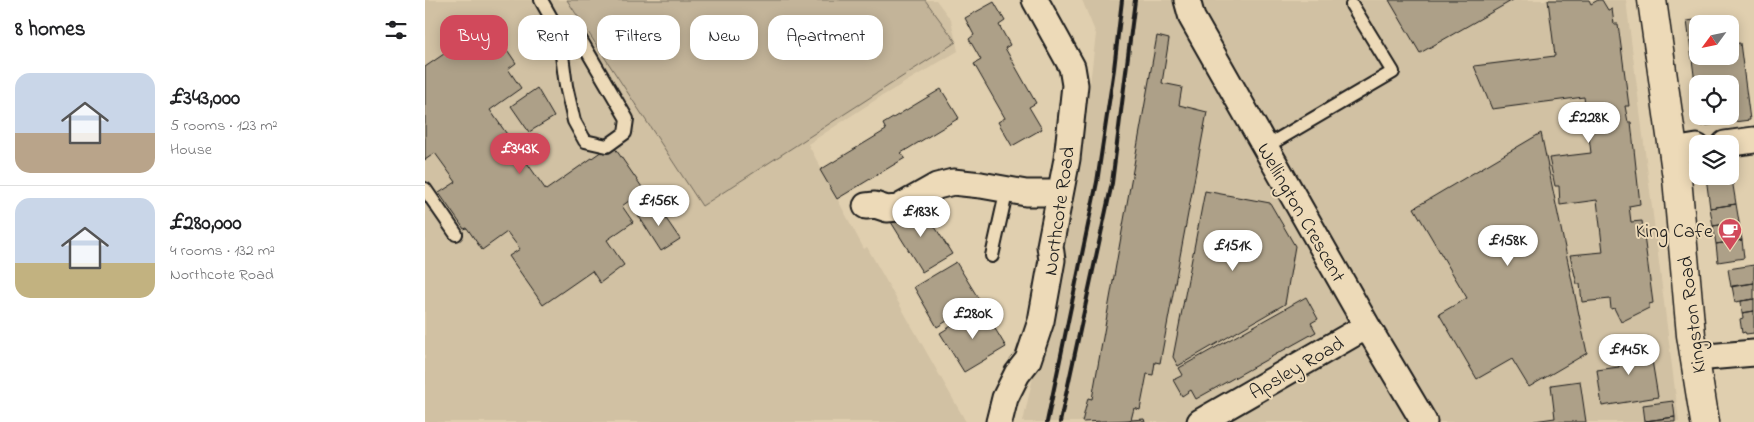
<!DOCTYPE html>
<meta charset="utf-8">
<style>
body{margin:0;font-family:"Indie Flower",sans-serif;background:#f2f2f2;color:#202124;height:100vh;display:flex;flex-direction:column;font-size:19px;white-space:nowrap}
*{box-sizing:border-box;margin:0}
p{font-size:16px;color:#757577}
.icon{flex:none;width:28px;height:28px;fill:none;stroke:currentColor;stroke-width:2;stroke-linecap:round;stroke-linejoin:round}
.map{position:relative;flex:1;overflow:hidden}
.details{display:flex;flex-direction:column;background:#fff;width:425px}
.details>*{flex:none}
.guide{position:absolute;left:15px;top:15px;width:475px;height:45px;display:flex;gap:10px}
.needle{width:32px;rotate:237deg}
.controls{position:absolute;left:1264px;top:15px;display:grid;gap:10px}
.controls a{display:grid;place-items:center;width:50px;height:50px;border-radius:10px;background:#fff;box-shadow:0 2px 12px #0003;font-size:25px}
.price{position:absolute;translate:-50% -42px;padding:0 11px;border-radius:18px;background:#fff;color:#222;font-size:16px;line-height:32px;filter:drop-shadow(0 1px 2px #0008)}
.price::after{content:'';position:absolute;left:50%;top:30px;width:15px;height:11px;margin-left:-8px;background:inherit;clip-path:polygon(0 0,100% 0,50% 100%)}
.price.current{background:#d1495b;color:#fff}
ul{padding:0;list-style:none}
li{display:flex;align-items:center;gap:15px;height:125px;padding:0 15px}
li+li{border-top:1px solid #e0e0e0}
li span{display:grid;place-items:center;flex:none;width:140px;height:100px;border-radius:15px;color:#555}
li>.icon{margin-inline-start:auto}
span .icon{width:60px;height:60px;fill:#fffc;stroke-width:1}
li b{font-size:21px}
h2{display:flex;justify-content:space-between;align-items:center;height:60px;padding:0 15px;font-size:21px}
.chip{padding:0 18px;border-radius:15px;background:#fff;box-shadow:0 2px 12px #0003;font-size:18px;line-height:45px}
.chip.current{background:#d1495b;color:#fff}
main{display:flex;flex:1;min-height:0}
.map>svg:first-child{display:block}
.built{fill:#d1c1a3}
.green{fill:#c3b499;stroke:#70685a}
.building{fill:#ada088;stroke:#1c1c1c}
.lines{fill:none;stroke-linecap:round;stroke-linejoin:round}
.lane-casing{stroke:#1c1c1c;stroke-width:16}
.street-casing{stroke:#1c1c1c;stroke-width:29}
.primary-casing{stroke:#1c1c1c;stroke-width:31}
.lane{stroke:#eddab8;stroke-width:12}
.street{stroke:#eddab8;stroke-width:25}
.primary{stroke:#eddab8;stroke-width:28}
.rail{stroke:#1c1c1c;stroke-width:4}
.labels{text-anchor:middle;stroke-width:4;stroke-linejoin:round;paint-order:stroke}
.street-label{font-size:20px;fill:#1c1c1c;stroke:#eddab8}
.poi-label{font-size:20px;fill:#1c1c1c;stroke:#eddab8;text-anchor:end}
</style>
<main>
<section class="details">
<h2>8 homes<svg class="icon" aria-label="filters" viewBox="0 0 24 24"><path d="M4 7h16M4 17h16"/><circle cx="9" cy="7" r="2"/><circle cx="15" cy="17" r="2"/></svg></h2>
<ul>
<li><span style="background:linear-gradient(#c9d6e8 60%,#b9a48a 0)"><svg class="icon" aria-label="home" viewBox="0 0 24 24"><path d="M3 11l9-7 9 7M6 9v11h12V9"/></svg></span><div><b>£343,000</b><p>5 rooms · 123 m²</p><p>House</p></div></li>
<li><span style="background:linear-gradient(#c9d6e8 65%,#c2b280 0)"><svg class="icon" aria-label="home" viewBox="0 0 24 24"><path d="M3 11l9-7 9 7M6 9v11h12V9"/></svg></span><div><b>£280,000</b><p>4 rooms · 132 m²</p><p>Northcote Road</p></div></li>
</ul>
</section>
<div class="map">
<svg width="1329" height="422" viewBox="0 0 1329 422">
<rect width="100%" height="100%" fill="#e0cfaf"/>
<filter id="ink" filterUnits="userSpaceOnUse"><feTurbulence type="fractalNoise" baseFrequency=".02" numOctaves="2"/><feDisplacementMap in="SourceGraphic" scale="10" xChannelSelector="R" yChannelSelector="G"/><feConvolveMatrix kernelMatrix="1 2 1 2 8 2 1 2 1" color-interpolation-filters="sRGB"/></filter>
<g filter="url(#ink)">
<!-- built -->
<path class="built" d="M0 0H511L526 20 533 51 452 99 383 144 439 249 442 247 541 422H0Z
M657 0H1201L1254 422H598L647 200 664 92 671 34Z"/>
<!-- green -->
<path class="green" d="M142 0H500L531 42 277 206Z"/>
<!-- building -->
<path class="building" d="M964 0H1088L995 53Z
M1123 0H1164L1166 4 1173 0H1177L1183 10 1187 9 1189 24H1193L1204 106H1200L1203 122H1206L1215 204 1204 206 1206 222 1217 221 1228 303 1224 304V308L1196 322 1189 308 1186 309 1185 299 1157 302 1155 284H1152L1145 255 1178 252 1172 200 1135 205 1134 186H1130L1124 158 1166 153 1159 97 1067 109 1049 66 1130 56Z
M569 2 580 21 574 25 585 45 580 48 611 103 604 107 617 129 587 146 573 122 580 118 549 64 556 60 544 39 549 35 540 18Z
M1292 17 1293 24H1272V56H1305V44L1315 43 1325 120 1276 126 1275 116H1305V84H1272V98L1262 21Z
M64 23 91 63 83 69 96 88 65 110 121 190 187 144 219 190 197 206 208 222 182 240 199 265 175 283 167 271 118 305 84 256 95 249 82 232 57 250 42 228 39 229 14 193 31 182 10 153 0 160V67Z
M732 36 744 39 737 83 757 87 754 105 782 112 735 363 730 362 728 375 722 374 715 410 709 408 706 420 657 422 663 398 667 399Z
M112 88 129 117 104 132 86 106Z
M516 89 534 118 476 153 480 158 412 199 395 170 461 130 458 124Z
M1116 133 1162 353 1104 387 1087 359 1052 379 1014 314 1042 298 989 208Z
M1305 167 1311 204 1285 208 1281 177 1305 176Z
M780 191 845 203 870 246 860 304 753 366 748 357Z
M495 203 527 254 497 272 466 222Z
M231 204 255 239 236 251 213 215Z
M1311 204 1314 222 1288 226 1285 208Z
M1314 222 1317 240 1291 244 1288 226Z
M1317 240 1319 258 1293 262 1291 244Z
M531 262 555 301 512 327 489 287Z
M1329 265V283L1306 287 1303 269Z
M1329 283V299L1310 302 1307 286Z
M881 297 893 319 886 323 891 332 771 399 766 390 757 396 748 380 758 375 754 368Z
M1329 299V311L1317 313 1316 301Z
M557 307 581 347 539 372 515 333Z
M1329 311V333L1321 334 1320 332 1317 333 1315 319 1318 318 1317 313Z
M1223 336 1233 397 1177 406 1172 370 1194 367 1192 354Z
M1155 381 1161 422H1109V421L1130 418 1126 385Z
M1248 401 1250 417 1220 421 1218 405Z
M1250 417V422H1220V421Z
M719 419 720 422H695L706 420Z"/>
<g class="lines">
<!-- lane casing -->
<g class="lane-casing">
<path id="lane" d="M116 0 134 32 141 86 149 121 160 141 182 146 200 133 202 119 154 37 134 32
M840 147 968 72 927 5
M0 189 31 234
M567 256 582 189"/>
</g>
<!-- street casing -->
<g class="street-casing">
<path id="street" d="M762 0 767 18 942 326 999 422
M1300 144 1329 140
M1248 151 1272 147
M441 206 450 205 462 209 473 208 512 186 528 182 556 185 601 193H635
M1271 358 1329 353
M574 422 580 398 592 374 603 360 616 321 627 260 625 246 642 159 650 85 647 67 610 0
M775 422 942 326"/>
</g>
<!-- primary casing -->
<g class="primary-casing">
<path id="primary" d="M1227 0 1252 178 1266 335 1280 422"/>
</g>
<!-- lane -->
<use href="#lane" class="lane"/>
<!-- street -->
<use href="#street" class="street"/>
<!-- primary -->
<use href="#primary" class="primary"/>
<!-- rail -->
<path class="rail" d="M622 422 672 182 689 69 697 0
M635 422 687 183 710 0"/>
</g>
</g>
<!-- icons -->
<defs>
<g id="cafe-pin" transform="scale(1.25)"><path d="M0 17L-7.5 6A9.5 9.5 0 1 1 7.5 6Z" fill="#d1495b" stroke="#eddab8"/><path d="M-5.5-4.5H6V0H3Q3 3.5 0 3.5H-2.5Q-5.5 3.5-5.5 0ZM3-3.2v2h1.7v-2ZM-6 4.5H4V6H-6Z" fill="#fff"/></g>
</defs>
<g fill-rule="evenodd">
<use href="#cafe-pin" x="1305" y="230"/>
</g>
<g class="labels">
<!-- street labels -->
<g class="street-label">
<text transform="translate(633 211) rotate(-82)" y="7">Northcote Road</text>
<text transform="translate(877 212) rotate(60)" y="7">Wellington Crescent</text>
<text transform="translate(1266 315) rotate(-97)" y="7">Kingston Road</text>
<text transform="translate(871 367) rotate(-30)" y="7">Apsley Road</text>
</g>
<!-- poi labels -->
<g class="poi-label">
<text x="1288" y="237">King Cafe</text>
</g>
</g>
</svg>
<div class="controls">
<a><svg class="needle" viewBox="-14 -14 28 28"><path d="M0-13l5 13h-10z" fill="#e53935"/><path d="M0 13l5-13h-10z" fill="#757577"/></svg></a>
<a><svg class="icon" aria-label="locate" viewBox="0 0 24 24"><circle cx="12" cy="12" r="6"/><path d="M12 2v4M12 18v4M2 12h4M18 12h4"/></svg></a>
<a><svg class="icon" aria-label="layers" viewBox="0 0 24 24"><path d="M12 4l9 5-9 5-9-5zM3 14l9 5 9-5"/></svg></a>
</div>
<b class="price" style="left:1164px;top:144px">£228K</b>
<b class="price current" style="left:95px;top:175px">£343K</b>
<b class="price" style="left:234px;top:227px">£156K</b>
<b class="price" style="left:496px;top:238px">£183K</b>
<b class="price" style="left:1083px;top:267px">£158K</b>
<b class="price" style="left:808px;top:272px">£151K</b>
<b class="price" style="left:548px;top:340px">£280K</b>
<b class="price" style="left:1204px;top:376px">£145K</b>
<div class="guide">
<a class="chip current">Buy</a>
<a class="chip">Rent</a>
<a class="chip">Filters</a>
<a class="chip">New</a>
<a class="chip">Apartment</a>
</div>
</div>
</main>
